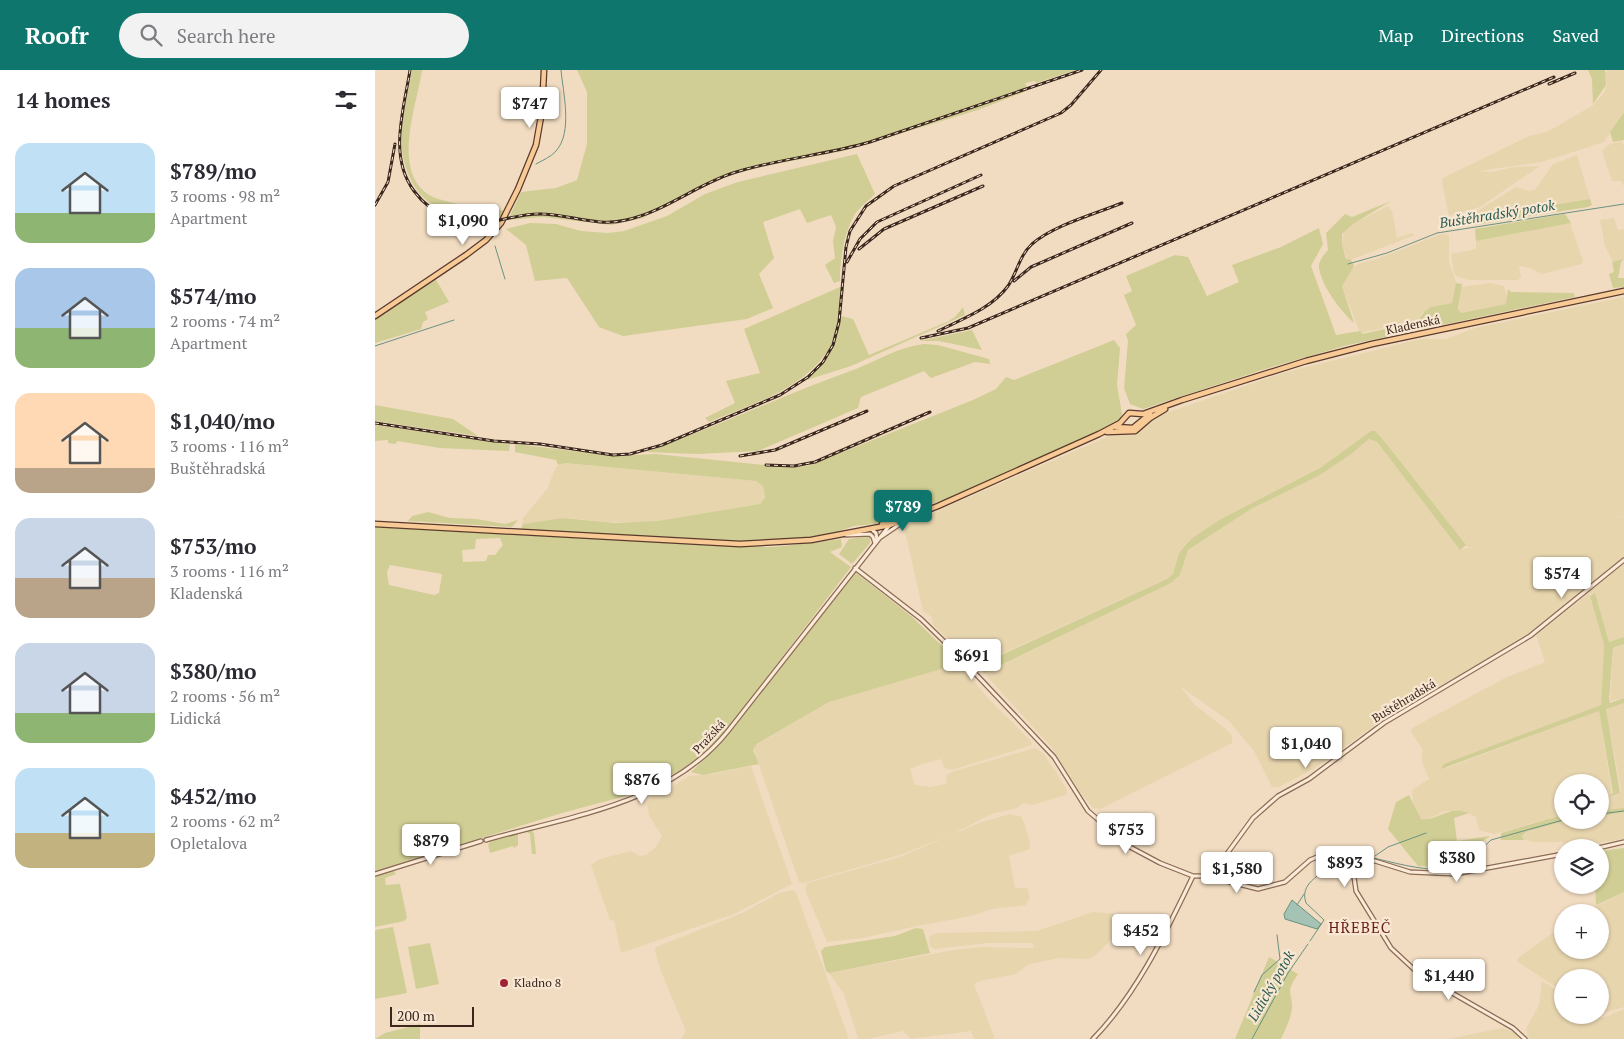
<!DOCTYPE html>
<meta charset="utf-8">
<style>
body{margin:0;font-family:"PT Serif",serif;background:#f2f2f3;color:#2b2b33;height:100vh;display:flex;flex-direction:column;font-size:19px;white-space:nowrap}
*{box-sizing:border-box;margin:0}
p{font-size:16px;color:#7c7c81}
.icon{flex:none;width:28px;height:28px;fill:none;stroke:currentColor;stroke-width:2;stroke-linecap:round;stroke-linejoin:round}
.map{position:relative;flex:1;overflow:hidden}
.side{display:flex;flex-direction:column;background:#fff;width:375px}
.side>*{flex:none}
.fabs{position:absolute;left:1179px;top:704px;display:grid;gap:10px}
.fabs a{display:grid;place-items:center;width:55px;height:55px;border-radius:50%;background:#fff;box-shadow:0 1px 4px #0004;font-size:25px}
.scale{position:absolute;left:15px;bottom:12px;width:84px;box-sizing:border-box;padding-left:5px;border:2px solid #3b271d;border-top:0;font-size:14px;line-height:18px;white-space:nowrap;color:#3b271d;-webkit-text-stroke:4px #f8e7d2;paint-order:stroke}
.price{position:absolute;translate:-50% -42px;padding:0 11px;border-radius:5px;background:#fff;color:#222;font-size:16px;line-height:32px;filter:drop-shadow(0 1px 2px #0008)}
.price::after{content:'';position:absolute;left:50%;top:30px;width:15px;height:11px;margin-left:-8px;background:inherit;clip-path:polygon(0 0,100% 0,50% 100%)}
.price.on{background:#0f766e;color:#fff}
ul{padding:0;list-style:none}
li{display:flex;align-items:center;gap:15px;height:125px;padding:0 15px}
li span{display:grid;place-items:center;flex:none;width:140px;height:100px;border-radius:15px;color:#555}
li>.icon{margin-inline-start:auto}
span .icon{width:60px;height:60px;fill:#fffc;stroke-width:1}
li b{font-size:21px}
h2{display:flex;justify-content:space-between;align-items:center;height:60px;padding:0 15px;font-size:21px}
header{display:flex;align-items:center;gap:30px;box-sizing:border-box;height:70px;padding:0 25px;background:#0f766e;color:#fff}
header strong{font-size:24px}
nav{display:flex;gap:28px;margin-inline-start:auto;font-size:18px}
.search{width:350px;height:45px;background:#f2f2f3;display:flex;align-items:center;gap:12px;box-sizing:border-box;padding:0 18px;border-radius:28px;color:#7c7c81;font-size:19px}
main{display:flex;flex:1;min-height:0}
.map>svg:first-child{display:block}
.farmland{fill:#e7d5ae}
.green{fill:#d0ce94;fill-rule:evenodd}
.water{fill:#a4c3b5;stroke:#6a9282}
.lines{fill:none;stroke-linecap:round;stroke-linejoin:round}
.stream{stroke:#6a9282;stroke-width:1}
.minor-casing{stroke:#8c6b57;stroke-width:5.5}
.major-casing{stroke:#5a3a2c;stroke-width:7}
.minor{stroke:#fbead5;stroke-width:3}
.major{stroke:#f7ca96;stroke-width:4.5}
.rail-casing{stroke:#3b271d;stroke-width:3}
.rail{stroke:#f8e7d2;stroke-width:1;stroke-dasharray:4;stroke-linecap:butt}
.poi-dot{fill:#a02337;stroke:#f8e7d2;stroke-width:2}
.labels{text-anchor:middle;stroke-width:4.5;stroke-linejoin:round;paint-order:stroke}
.street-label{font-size:12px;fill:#3b271d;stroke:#f8e7d2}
.poi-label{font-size:12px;fill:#3b271d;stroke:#f8e7d2;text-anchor:start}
.water-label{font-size:14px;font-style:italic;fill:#2b5c51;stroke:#f8e7d2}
.quarter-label{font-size:15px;letter-spacing:1px;fill:#6b1d19;stroke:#f8e7d2}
</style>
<header>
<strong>Roofr</strong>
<div class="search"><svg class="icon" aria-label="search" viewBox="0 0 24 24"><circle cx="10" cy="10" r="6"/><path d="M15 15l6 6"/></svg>Search here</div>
<nav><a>Map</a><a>Directions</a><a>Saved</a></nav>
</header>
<main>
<section class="side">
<h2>14 homes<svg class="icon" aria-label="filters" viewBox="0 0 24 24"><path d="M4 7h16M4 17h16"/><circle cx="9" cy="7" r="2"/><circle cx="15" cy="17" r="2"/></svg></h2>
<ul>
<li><span style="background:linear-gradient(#bfe0f5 70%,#8fb573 0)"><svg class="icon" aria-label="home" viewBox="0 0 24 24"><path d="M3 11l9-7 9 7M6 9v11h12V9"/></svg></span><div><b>$789/mo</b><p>3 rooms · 98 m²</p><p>Apartment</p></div></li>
<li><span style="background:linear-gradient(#a9c7e8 60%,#8fb573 0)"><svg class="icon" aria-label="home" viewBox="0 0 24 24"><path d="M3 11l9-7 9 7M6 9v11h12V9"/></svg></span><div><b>$574/mo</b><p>2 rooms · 74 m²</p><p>Apartment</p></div></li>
<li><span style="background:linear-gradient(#ffd9b3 75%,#b9a48a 0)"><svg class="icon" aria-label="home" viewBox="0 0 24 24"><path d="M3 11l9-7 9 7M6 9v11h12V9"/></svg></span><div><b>$1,040/mo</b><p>3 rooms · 116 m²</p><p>Buštěhradská</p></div></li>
<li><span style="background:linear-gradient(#c9d6e8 60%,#b9a48a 0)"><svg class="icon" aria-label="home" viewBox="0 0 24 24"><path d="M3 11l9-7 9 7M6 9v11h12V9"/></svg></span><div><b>$753/mo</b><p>3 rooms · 116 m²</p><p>Kladenská</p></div></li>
<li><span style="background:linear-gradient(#c9d6e8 70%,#8fb573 0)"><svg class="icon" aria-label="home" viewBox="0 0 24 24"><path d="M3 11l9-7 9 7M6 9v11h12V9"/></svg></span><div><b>$380/mo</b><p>2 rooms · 56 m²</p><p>Lidická</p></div></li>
<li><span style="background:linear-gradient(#bfe0f5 65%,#c2b280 0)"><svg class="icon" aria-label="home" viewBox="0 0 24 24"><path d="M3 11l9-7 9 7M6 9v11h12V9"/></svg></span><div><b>$452/mo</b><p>2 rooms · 62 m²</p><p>Opletalova</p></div></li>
</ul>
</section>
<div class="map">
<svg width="1249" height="969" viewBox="0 0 1249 969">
<rect width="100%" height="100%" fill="#f1dcc1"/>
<!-- farmland -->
<path class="farmland" d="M1234 0H1249V41L1229 72 1167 92 1103 101 1117 102 1139 97 1165 96 1105 137 1074 146 1067 112 1068 108 1154 66 1172 62 1217 36 1229 23 1232 15 1230 3Z
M1247 71 1249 75V116L1246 111H1237L1227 81 1233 75Z
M1202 85 1215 129 1098 148 1099 143 1141 117 1154 121 1160 120 1178 94Z
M1013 136 1017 141 1022 168 1036 163 1040 165 973 191 967 175 969 161 978 154Z
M1239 148 1243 160 1249 159V189L1238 192 1230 176 1225 150Z
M1195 153 1208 191 1207 194 1167 204 1155 198 1144 196 1146 207 1143 210H1093L1081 206 1079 202 1076 184 1101 179V171Z
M1066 164 1074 165V192L1082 215 1077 233 1056 237 1048 242 1043 251 985 263 967 216 976 199 985 193 999 190Z
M1115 213 1129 216 1133 230 1131 234 1086 243 1084 241 1086 217Z
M1249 227V446L1240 448 1249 447V486L1154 563 1000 655 940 698 904 717H897L879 681 854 651 805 616 819 634 853 661 857 666V673L725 739 718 738 706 724 677 678 609 603 796 513 805 505 813 480 876 439 945 405 975 385 994 369 1002 372 1085 480 1097 477H1092L1010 372 996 361 945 398 844 450 816 469 804 483 798 504 792 509 604 594 599 592 558 555 557 547 548 541 529 457 571 437 739 364 758 365 764 362 774 351 782 346 908 303 1045 269H1071L1100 258Z
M189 393 381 411 388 416 390 430 385 434 277 452H233L192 448 147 454 148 448 172 419 181 397Z
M1249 494V567L1234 572 1220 523 1216 525 1215 521Z
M1214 523 1229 575 1226 635 1079 690 1069 699 1224 641 1237 724 1229 726 1225 723V712H1188L1187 745 1119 764 1104 760 1101 747 1089 741H1070L1051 750 1044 748 1038 732 1037 720 1054 709 1047 692V679L1036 662 1037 658 1130 608 1170 592 1161 565Z
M1249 574V628L1235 631 1238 579Z
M585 594 612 627 656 671 657 675 577 700 569 698 566 689 547 694 535 699 540 715 555 717 571 714 572 705 579 701 660 678 668 683 681 702 692 720 691 725 657 735 648 733 642 738 616 744 576 765 525 785 429 813 424 812 379 680 380 676 454 632 521 610Z
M1249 633V738L1235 740 1231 737V729L1244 724 1246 720 1231 641 1234 637Z
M376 696 417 814 359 844 246 883 239 851 235 850 216 795 225 789 256 781 265 786 271 785 281 777 287 766 274 746 272 734 276 726 293 719 314 706 338 704Z
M1249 742V769L1190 778 1188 772H1159L1149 770 1147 768 1152 761 1180 752 1225 750V746Z
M635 744 647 747 655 772V779L634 786 640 818H652L655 827 651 835 617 839 596 846 542 856 487 868 452 872 430 820 432 813 525 787 604 753Z
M418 820 421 822 474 969H306L311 961 285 899 280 881 281 877 367 843 404 823Z
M1249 822V937L1225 944V908H1188L1187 921 1143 892V888L1147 885 1187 856 1188 880H1225V842H1209Z
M718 842 739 844 744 847 746 855 742 864 721 885 714 889 685 888 654 894 641 904 605 911 599 914 620 969H599L596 961 536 969 528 961 493 969H483L469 924 454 903 579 880 606 877 659 878 658 873H613L559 879 555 876 554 871 555 866 562 863 662 861Z
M1167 911 1187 924 1188 945H1221L1228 948 1249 939V969H1154L1151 959 1164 935Z
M1127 958 1139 962 1147 969H1074Z"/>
<!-- green -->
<path class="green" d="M37 0H47C42 36 15 103 56 126 61 129 69 130 74 132 93 137 111 142 131 140L127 146C77 157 34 134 27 80 24 55 33 25 37 0Z
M202 0H701L661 13 660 11 650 13 653 20 649 22 603 40 468 81 386 97 360 104 338 112 268 148 236 155 168 147 133 150 146 122 181 118 202 110 212 74V22Z
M1213 0H1230L1231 15 1218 34 1217 9Z
M1249 42V70L1238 72 1235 62Z
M482 84 500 124C494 130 485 137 480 144 469 163 465 189 465 211L459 213 450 195 460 188 458 171 461 157 456 145 432 153 425 139 388 152 399 188 384 204 398 238 372 249 248 266 224 257 192 208 160 211 151 175 131 159 155 153 181 154 206 161 233 163 249 161 292 146 330 124 363 112Z
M1215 129 1217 135 1213 137 1099 155 1097 148Z
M1016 131 978 154 967 164V175L971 189 976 190 979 196 967 216 979 253C965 240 947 217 944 198 943 191 949 185 953 180L951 163 970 144 977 147Z
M1190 144 1196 153 1101 171 1100 159Z
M944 158 948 174 936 196 961 265 985 261 988 264 1043 251 1050 241 1056 237 1077 233 1081 213 1087 214 1083 239 1086 243 1131 234 1133 219 1136 222 1199 223 1200 227 973 275 890 299 768 339 755 334 749 318 753 271 751 264 761 255 749 225 757 221 751 206 800 185 813 187 832 226 864 212 857 195 906 177Z
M1249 189 1246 192 1243 208H1249V217L1238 218 1234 204 1239 202 1237 192Z
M60 208 74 232 50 242 53 249 48 252 46 259 0 273V248Z
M465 217H469L466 246 478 249 494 285 574 251 581 246 588 237 590 245 476 296 432 310 454 286 451 283C425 321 374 335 334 352L330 348 360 333 351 311 385 303 369 259Z
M597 260 607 280 564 271H544Z
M739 270 745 278 742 315 747 344 745 351 579 426 500 454 479 456 455 464 417 470 365 472 146 459 148 454 188 448 240 453 283 451 385 434 390 428 388 416 381 411 190 393 183 395 181 390 140 382V374L240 386 281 384 410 397 433 396 598 330 621 319 631 307 639 310Z
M549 274 563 275 614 289 615 294 600 292 556 308 549 301 486 327 483 338 383 381 322 384 271 382C342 357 410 324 481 299 503 290 524 277 549 274Z
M0 335 78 349 103 366 0 351Z
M0 355 135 374 134 381 65 378 22 371 21 374 13 373V370L0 371Z
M996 361H1000L1010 372 1091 475 1085 480 1002 372 994 369 975 385 945 405 876 439 813 480 805 505 796 513 609 603 599 592 604 594 611 592 792 509 798 504 804 483 816 469 844 450 945 398Z
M53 442 75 448 101 449 130 454 143 450 137 457 33 451 37 446Z
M0 457 365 477H400L466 469 467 477 455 482 476 497 346 667 311 698 258 724 187 743 0 801ZM125 468 128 475 120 485H113L111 491 88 492 87 480 100 479 101 469ZM15 495 67 504 64 523 59 525 14 515 12 502Z
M489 467H495V473L477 494 464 484 474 469Z
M480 502 536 546 591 599 583 594 454 632 382 674 378 680 384 694 328 705 316 702 350 669Z
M1220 523 1234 572 1249 567V574L1238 578 1234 629 1235 633 1249 628V633L1231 639 1245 723 1229 729 1231 740 1249 738V742L1225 746V723L1234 726 1238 723 1224 641 1066 699 1069 694 1079 690 1226 635 1229 575 1215 526Z
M1034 725 1046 749C1062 752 1072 735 1094 743L1079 748 1082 771 1115 766 1093 782V799L1043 796 1013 759 1021 732Z
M1187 745 1188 750H1194L1152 761 1147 766 1149 770H1126V763Z
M156 759 159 763 161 784H157L155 764 152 762 143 764V775L139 778 138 776 115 783 113 775 117 769Z
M1249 778V822L1221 835 1220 815H1225V781Z
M18 800 21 804 10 808 11 815 25 814 32 848 29 851 0 857V806Z
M18 857 32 923 0 929V860Z
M541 858 548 859 555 883 454 903 451 901 446 881 450 877 520 866Z
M55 873 64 914 41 919 33 877Z
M894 887 923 904C910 923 917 920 917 938 916 949 910 960 906 969H860Z
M45 954V969H0L10 963Z"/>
<!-- water -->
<path class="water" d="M917 830 946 854 942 859 910 849 909 844Z"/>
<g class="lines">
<!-- stream -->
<path class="stream" d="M161 94C168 90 176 87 181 81 198 62 188 23 186 0
M120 176 130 209
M973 194 1012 183 1062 163 1249 134
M0 276 79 250
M1225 744 1249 741
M976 783C1004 787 1078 815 1097 788
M1000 786 1013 777 1051 763
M1099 786 1116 770 1188 750
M947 793 955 791 964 792
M922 835 929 824
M935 871 949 850 931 833C922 808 959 801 970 784
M879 922 887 905 905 889 902 865
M877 969 913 903 933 874"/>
<!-- minor casing -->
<g class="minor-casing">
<path id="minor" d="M496 459 501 463 502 470
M471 465 495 464 498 467 500 473
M506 467 528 452
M480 498 546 549 579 581 679 687 713 741 755 777 785 793 818 806H831L883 819 910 812 935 790 961 779 976 786 1000 791 1035 802 1080 804 1188 784
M111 770C195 746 295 734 353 661L514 456
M1223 778 1249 772
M976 786 981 821 1016 878 1044 904 1138 958 1150 969
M0 804 106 771
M831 805 843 796 878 748 903 726 934 709 1009 653 1155 566 1249 490
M718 969C762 924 791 862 818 806"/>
</g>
<!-- major casing -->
<g class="major-casing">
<path id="major" d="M0 246 91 185 111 170 126 153 143 119 161 75 167 41 169 0
M741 357 758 358 775 344
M732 362 760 361 775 348 790 339
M0 454 365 474 436 470 515 455 563 436 724 364 745 353 754 343 768 344 807 330 931 291 997 274 1249 221
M507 454 543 441"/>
</g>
<!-- minor -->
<use href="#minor" class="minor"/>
<!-- major -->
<use href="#major" class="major"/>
<!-- rail casing -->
<g class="rail-casing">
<path id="rail" d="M35 0C29 39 13 86 39 121 58 147 89 157 120 151 136 148 152 143 168 144 196 145 223 157 251 150 289 142 321 115 358 103 402 89 450 85 495 72L707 0
M1174 14 1200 3
M0 135 13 112 20 74
M484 179 509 159 608 116
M472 192 485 169 502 152 606 105
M639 211 656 197 757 153
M563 261C587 249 616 239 633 216 642 203 644 186 657 174 679 155 720 144 747 133
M546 268 593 258 1179 7
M0 353 119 371 165 374 238 385 255 384 287 375 405 325 433 307 448 292 458 275 464 252 471 177 475 161 491 136 519 116 686 43 696 35 726 0
M365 386 400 380 492 341
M391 395 419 396 440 392 555 342"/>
</g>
<!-- rail -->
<use href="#rail" class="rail"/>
</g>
<!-- markers -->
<circle class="poi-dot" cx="129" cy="913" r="5"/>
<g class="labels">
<!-- street labels -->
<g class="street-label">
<text transform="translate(1038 255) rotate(-12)" y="4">Kladenská</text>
<text transform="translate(1029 631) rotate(-31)" y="4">Buštěhradská</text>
<text transform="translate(334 667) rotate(-47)" y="4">Pražská</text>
</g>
<!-- poi labels -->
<g class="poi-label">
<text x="139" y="917">Kladno 8</text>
</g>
<!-- water labels -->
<g class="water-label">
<text transform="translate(1122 144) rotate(-9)" y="5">Buštěhradský potok</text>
<text transform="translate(896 916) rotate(-60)" y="5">Lidický potok</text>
</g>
<!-- quarter labels -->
<g class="quarter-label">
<text x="985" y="863">HŘEBEČ</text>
</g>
</g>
</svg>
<div class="fabs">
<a><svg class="icon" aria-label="locate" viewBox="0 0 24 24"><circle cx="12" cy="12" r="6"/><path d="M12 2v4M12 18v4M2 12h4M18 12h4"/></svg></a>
<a><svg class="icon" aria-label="layers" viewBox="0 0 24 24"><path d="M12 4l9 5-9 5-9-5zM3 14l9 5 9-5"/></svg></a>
<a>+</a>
<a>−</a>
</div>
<div class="scale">200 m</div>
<b class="price" style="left:155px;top:59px">$747</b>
<b class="price" style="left:88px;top:176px">$1,090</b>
<b class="price on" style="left:528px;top:462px">$789</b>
<b class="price" style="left:1187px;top:529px">$574</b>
<b class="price" style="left:597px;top:611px">$691</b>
<b class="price" style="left:931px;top:699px">$1,040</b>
<b class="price" style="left:267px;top:735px">$876</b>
<b class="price" style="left:751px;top:785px">$753</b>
<b class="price" style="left:56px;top:796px">$879</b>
<b class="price" style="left:1082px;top:813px">$380</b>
<b class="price" style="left:970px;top:818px">$893</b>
<b class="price" style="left:862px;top:824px">$1,580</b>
<b class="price" style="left:766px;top:886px">$452</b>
<b class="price" style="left:1074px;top:931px">$1,440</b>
</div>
</main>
